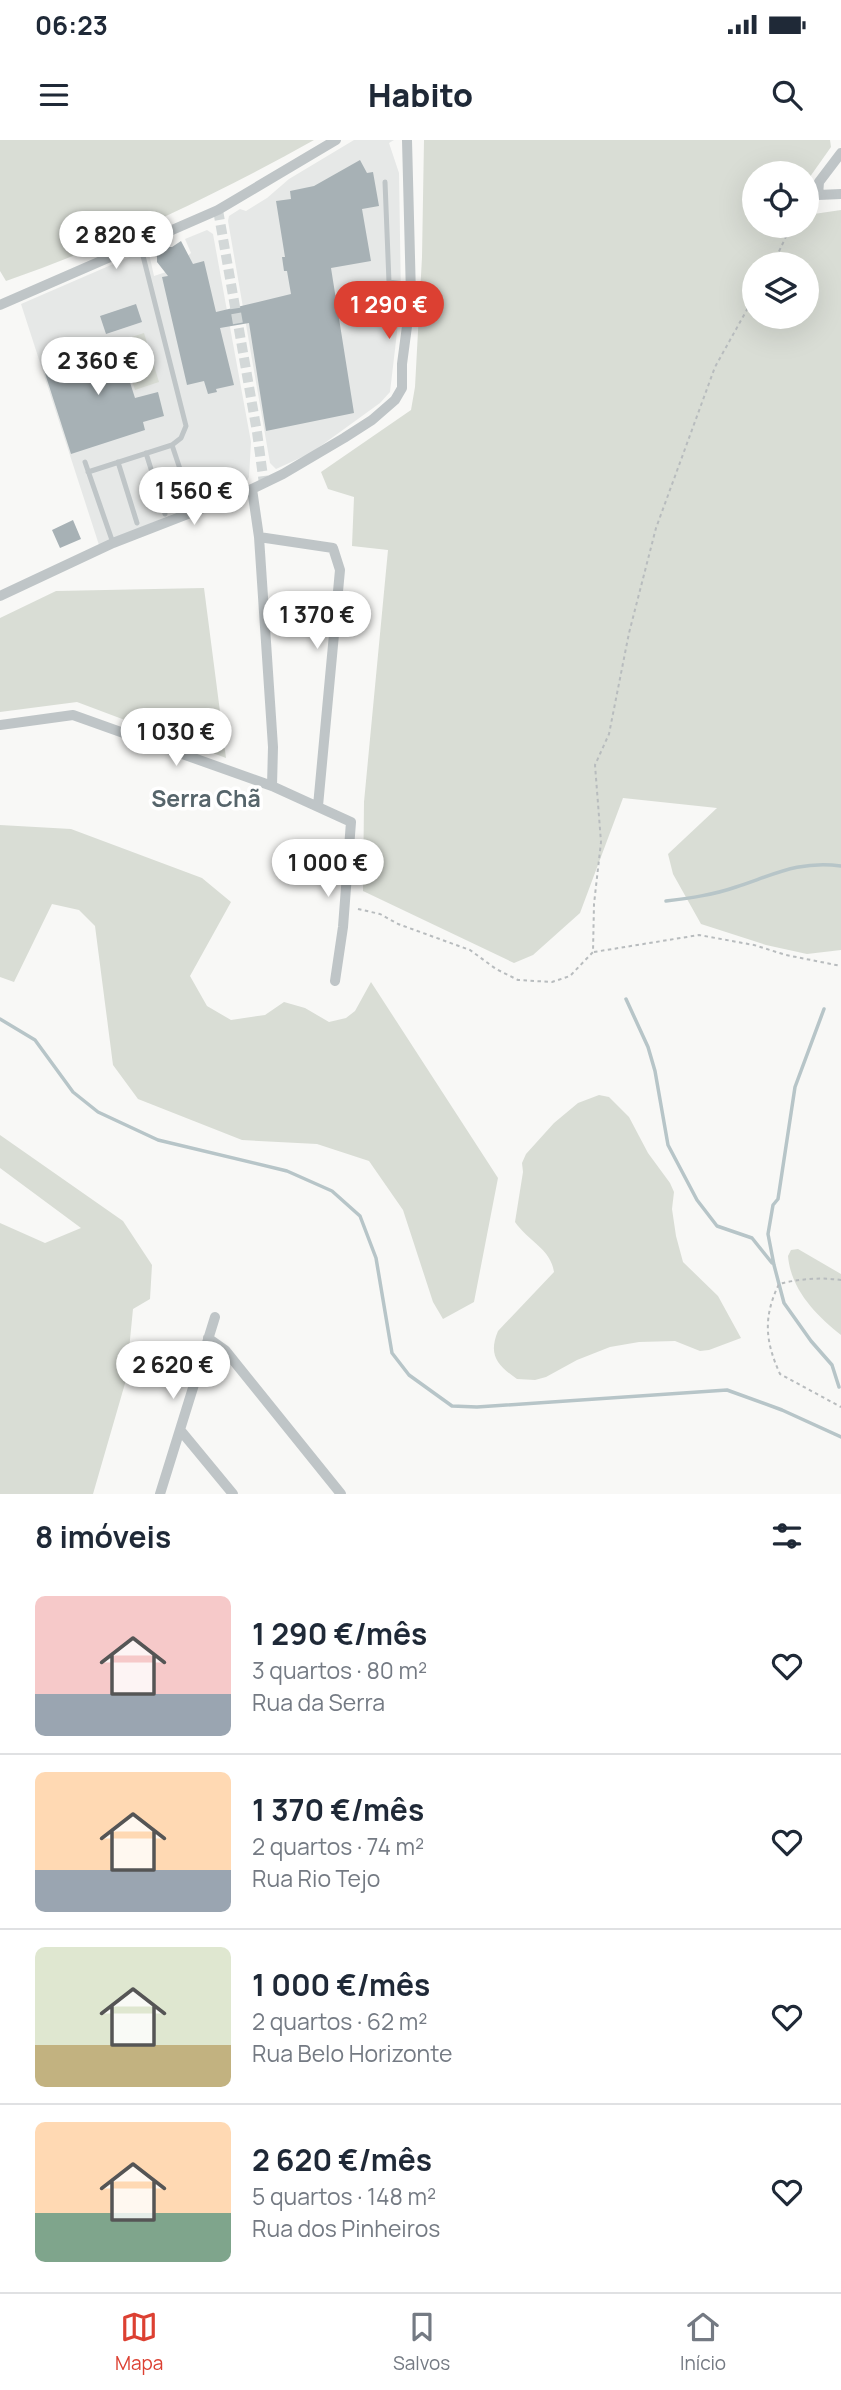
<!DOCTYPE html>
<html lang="pt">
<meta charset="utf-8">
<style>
body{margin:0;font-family:Manrope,sans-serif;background:#f2f2f3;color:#1f2937;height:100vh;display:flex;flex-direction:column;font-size:26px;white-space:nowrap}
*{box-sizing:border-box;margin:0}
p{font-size:23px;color:#747a83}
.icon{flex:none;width:38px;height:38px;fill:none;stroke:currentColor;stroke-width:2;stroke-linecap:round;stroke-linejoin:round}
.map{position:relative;height:1354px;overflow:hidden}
.drawer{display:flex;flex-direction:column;background:#fff;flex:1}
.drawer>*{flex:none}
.fabs{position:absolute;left:742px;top:21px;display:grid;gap:14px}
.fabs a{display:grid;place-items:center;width:77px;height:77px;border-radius:50%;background:#fff;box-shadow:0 7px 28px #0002;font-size:35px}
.price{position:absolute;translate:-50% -60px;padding:0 16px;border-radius:24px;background:#fff;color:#222;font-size:23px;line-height:46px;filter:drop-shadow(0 2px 4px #0008)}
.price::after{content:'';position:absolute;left:50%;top:42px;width:21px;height:16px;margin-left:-10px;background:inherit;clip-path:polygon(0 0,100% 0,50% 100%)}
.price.current{background:#dc4032;color:#fff}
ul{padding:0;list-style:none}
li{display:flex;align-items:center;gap:21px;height:175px;padding:0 35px}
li+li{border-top:2px solid #e0e1e3}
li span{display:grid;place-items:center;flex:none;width:196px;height:140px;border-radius:10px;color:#555}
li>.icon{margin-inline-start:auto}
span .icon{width:84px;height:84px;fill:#fffc;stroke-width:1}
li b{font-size:30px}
h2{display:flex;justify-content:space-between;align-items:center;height:84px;padding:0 35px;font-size:30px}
.status{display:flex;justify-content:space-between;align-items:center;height:49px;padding:0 35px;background:#fff;direction:ltr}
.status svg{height:19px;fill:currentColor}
header{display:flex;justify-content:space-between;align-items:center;height:91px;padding:0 35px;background:#fff;font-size:32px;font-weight:800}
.tab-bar{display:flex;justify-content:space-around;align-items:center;height:98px;border-top:2px solid #e0e1e3;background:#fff;font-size:19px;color:#747a83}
.tab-bar a{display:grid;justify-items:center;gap:4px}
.tab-bar .current{color:#dc4032}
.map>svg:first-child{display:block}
.built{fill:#e6e8e7}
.green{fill:#d9ddd5;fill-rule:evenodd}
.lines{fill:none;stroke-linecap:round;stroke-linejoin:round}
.stream{stroke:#b7c5c8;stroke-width:3.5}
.building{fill:#a7b1b5}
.street-tunnel{stroke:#d3d8d8;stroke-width:10;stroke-dasharray:10 5;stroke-linecap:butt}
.path{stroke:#b8bcbe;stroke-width:2;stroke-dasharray:3.5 3.5;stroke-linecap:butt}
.lane{stroke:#bfc5c7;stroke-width:5}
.street{stroke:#bfc5c7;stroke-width:10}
.labels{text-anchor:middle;stroke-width:7;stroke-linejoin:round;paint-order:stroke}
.neighbourhood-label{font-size:23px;font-weight:bold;fill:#56656b;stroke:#fff}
</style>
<div class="status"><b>06:23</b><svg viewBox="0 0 49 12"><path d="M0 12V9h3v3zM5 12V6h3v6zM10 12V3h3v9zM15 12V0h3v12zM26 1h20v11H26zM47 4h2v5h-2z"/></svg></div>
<header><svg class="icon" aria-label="menu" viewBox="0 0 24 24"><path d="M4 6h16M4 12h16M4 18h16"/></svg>Habito<svg class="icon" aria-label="search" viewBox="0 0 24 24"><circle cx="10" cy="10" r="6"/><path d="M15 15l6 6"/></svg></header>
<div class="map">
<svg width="841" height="1354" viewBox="0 0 841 1354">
<rect width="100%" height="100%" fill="#f8f8f6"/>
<!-- built -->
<path class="built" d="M354 0H394L389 3 399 33 401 158 390 252 380 263 311 313 276 329 270 323 228 81 229 76 240 69 246 71 267 58 289 39Z
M207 90 213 94 251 302 249 337 245 344 99 405 21 164 148 109 154 136 172 130 191 113 185 99Z"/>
<!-- green -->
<path class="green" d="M0 0H314C216 55 112 104 6 141L0 131Z
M424 0H830L831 7 807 41V33H754V86H807V75L841 70V810L807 814 766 805 701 784 673 734 668 714 717 668 623 658 580 773 533 815 514 823 363 751 364 662 388 410 352 406 354 357 328 349 321 332 411 270 415 247 422 117ZM807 124V177H754V124Z
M144 193 159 242 135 250 119 201Z
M204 448 226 618 77 562 0 572V478L56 451Z
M0 685 71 689 202 738 231 762 190 836 207 866 231 880 265 875 284 862 305 868 329 882 346 878 355 871 371 842 498 1038 474 1162 443 1179 433 1162 403 1070 369 1021 317 1004 242 1000 138 959 113 925 95 786 79 770 52 764 14 842 0 837Z
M599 955 609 957 629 977 648 1013 670 1043 674 1052 672 1069 676 1096 683 1122 718 1156 741 1198 709 1210 700 1211 675 1201 639 1202 610 1207 577 1220 546 1237 535 1240 517 1239C497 1225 488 1215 498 1191L554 1132C551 1109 527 1100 515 1082L523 1032 522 1023 526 1014 554 983 578 963Z
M0 995 123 1081 152 1125 150 1159 133 1169 126 1240 93 1354H0V1083L45 1103 81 1088 0 1028Z
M798 1109 841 1134V1195C816 1175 791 1150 788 1116L791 1110Z"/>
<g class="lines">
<!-- stream -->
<path class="stream" d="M666 761C690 758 713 755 736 747 773 735 800 720 841 726
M626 859 648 907 655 931 668 1005 697 1060 717 1086 752 1098 772 1123
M824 869 795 947 778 1059 773 1065 768 1094 774 1125 784 1163 811 1201 832 1225 839 1247
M0 879 35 900 73 952 98 972 158 1000 287 1031 332 1051 360 1076 376 1118 392 1213 409 1235 452 1266 477 1267 727 1250 782 1270 841 1297"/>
</g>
<!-- building -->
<path class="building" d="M360 20 367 33 373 32 379 66 362 69 371 121 331 128 354 273 266 291 249 183 220 188 234 245 216 249 217 252 208 254 204 241 187 245 162 137 168 136 157 122V112L162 107H172L181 101 193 124 204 121 216 172 291 154 287 131H284L282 117H285L276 61 291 59 290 51 314 46Z
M136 164 142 182 106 194 100 176Z
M116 199 135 258 158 252 164 276 143 282 145 290 71 314 42 224Z
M73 380 81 399 60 408 52 390Z"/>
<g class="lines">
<!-- street-tunnel -->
<path class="street-tunnel" d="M218 70 257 292 264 344"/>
<!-- path -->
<path class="path" d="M773 124 791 86
M358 769 380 774 398 784 470 810 496 829 518 840 552 842 570 836 593 812 594 764 601 702 595 625 609 594 629 493 656 388 715 227 754 157
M594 812 699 795 754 805 786 815 841 826
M841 1140C821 1137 798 1139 779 1144 763 1177 765 1201 780 1234L841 1267"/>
<!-- lane -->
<path class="lane" d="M385 42 389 142 411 145
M389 142V156
M172 305 182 335
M146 313 165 374
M85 322 113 403
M118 322 137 383
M88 332 172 305 181 298 186 286 140 104"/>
<!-- street -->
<path class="street" d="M841 13 819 42 818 55 841 54
M0 165 218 70 336 0
M252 349 259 397 273 607 272 646
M259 397 333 408 340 430 318 666
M0 456 113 403 252 349 283 334 344 298 372 280 395 260 402 248V224L411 156 407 0
M0 585 73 575 272 646 351 682 343 787 335 841
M208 1198 225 1210 341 1354
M181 1291 233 1354
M160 1354 215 1177"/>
</g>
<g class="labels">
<!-- neighbourhood labels -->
<g class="neighbourhood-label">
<text x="206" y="667">Serra Chã</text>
</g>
</g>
</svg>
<div class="fabs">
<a><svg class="icon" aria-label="locate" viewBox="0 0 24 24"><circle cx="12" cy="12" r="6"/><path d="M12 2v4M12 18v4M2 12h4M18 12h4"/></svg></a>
<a><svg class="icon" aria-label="layers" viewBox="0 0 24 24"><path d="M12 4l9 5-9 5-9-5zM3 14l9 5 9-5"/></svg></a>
</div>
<b class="price" style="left:116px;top:131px">2 820 €</b>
<b class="price current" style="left:389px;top:201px">1 290 €</b>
<b class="price" style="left:98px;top:257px">2 360 €</b>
<b class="price" style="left:194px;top:387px">1 560 €</b>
<b class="price" style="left:317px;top:511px">1 370 €</b>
<b class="price" style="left:176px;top:628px">1 030 €</b>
<b class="price" style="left:328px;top:759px">1 000 €</b>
<b class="price" style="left:173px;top:1261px">2 620 €</b>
</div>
<section class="drawer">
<h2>8 imóveis<svg class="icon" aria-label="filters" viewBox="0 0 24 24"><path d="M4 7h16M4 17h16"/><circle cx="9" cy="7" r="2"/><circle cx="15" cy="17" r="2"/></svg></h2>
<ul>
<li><span style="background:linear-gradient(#f6c9c9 70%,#9aa5b1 0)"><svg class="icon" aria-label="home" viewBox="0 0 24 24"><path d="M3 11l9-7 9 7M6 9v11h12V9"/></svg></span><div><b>1 290 €/mês</b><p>3 quartos · 80 m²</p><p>Rua da Serra</p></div><svg class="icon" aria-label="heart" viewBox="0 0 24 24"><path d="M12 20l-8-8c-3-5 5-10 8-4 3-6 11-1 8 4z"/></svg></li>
<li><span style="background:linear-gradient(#ffd9b3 70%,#9aa5b1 0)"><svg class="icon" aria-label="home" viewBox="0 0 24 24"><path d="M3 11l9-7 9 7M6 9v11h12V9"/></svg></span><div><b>1 370 €/mês</b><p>2 quartos · 74 m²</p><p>Rua Rio Tejo</p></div><svg class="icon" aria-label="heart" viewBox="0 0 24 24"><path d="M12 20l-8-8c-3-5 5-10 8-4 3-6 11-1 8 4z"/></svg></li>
<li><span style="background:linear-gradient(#dfe7d0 70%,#c2b280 0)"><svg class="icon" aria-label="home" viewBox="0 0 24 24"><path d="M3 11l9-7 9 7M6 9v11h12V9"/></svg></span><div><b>1 000 €/mês</b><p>2 quartos · 62 m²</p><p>Rua Belo Horizonte</p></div><svg class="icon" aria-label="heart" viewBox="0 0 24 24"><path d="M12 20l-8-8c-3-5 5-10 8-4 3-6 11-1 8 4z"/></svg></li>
<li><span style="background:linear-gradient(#ffd9b3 65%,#7fa58c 0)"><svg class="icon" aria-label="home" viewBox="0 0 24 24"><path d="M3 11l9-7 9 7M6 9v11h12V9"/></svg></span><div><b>2 620 €/mês</b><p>5 quartos · 148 m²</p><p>Rua dos Pinheiros</p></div><svg class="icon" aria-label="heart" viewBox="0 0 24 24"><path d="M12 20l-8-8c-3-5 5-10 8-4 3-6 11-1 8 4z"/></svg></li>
</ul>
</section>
<nav class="tab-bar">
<a class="current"><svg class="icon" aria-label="map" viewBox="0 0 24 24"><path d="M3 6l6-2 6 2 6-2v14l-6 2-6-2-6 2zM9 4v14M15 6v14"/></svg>Mapa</a>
<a><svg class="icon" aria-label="saved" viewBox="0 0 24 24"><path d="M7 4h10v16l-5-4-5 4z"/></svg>Salvos</a>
<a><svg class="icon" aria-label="home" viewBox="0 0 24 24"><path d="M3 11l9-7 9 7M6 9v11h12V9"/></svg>Início</a>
</nav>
